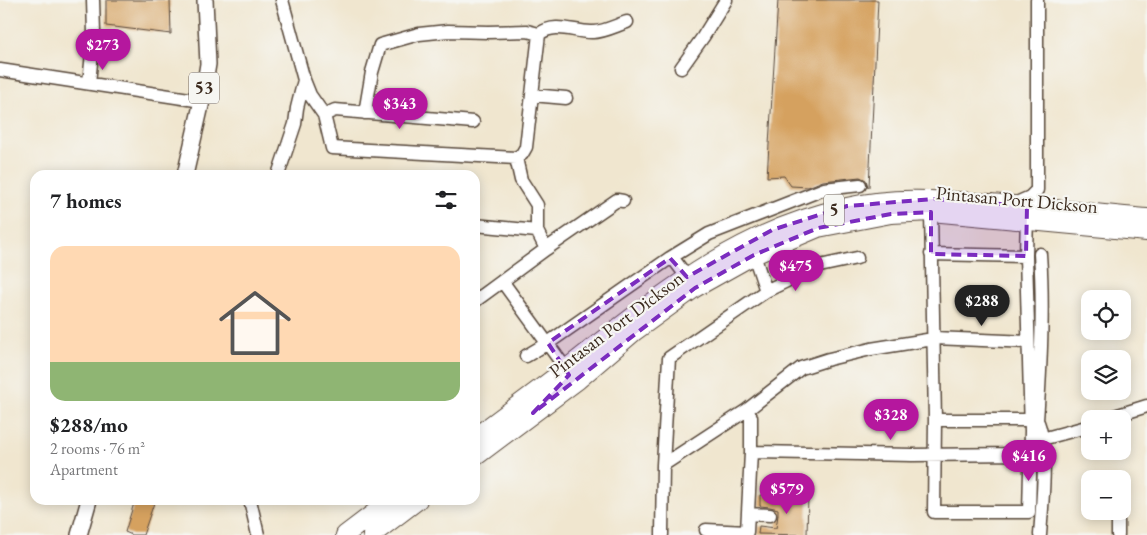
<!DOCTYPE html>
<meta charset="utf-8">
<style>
body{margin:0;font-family:"EB Garamond",serif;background:#f6f6f6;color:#202124;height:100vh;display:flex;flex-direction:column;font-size:19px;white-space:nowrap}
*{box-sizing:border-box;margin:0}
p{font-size:16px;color:#757577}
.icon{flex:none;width:28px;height:28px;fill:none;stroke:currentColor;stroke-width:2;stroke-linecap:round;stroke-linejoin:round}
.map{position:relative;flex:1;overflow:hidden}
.sheet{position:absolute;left:30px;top:170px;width:450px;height:335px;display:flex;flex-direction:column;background:#fff;border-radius:15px;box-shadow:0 2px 12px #0003}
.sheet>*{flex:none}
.fabs{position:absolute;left:1081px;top:290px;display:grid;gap:10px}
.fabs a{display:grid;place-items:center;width:50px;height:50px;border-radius:10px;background:#fff;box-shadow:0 2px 12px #0003;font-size:25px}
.price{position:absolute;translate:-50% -42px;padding:0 11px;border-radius:18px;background:#b5179e;color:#fff;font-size:16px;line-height:32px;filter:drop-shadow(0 1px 2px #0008)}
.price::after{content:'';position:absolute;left:50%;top:30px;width:15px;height:11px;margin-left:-8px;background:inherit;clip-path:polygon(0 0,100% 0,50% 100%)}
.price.current{background:#222;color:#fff}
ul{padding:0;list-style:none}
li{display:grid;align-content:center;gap:10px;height:265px;padding:0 20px}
li span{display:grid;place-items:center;height:155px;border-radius:15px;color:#555}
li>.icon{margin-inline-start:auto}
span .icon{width:90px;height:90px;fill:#fffc;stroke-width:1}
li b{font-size:21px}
h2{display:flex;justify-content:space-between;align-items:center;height:60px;padding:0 20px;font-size:21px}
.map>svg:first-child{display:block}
.building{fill:#d5a15f}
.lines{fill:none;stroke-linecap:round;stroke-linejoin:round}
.minor-casing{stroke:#564639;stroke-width:15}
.major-casing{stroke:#564639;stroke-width:18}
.highway-casing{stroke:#564639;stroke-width:20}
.minor{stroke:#fff;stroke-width:12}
.major{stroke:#fff;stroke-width:15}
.highway{stroke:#fff;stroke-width:18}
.marked{fill:#7b2cbf;fill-opacity:0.2;stroke:#7b2cbf;stroke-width:4;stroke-dasharray:10 6;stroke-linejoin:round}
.labels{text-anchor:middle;stroke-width:4.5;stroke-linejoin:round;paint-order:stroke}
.shield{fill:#f6f6f2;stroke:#73675e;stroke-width:1}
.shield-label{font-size:18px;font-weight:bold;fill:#3b2a1e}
.street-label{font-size:19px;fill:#3b2a1e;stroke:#f6f6f2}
</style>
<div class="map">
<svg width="1147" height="535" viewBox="0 0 1147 535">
<rect width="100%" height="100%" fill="#f6f6f2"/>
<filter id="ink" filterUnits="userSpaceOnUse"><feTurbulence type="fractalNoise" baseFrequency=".02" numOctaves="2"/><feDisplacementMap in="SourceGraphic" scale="10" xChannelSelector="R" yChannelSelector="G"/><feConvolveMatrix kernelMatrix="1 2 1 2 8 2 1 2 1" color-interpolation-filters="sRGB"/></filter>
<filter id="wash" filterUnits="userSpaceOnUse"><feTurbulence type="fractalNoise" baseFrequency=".0096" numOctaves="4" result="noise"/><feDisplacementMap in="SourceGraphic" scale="20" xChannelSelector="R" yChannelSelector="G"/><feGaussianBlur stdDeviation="1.12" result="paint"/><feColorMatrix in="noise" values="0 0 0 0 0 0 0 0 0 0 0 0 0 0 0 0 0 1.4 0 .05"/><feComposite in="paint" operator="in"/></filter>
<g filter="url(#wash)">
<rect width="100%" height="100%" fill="#f0e6cf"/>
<g id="blocks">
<!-- building -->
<path class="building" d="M106 0H170L171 34 106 26Z
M778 0H878L869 187H868L866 180 860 177 823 181 808 187 791 186 784 176 767 177Z
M760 495 808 496 807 535 758 534 759 526 776 528 778 515V509L770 507 760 506Z
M135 500H155L143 535H132L125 532Z"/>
</g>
</g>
<g filter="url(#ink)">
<use href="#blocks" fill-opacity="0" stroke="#564639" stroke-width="1"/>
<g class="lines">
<!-- minor casing -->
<g class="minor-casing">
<path id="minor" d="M282 0 304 80 310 95 324 115 332 148 516 158 522 154 526 147 539 34
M681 68 703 37 726 0
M0 70 202 101
M89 83 94 33 93 0
M532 95 566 98
M365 113 372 72 380 45 419 34 448 31 488 32 527 31 539 34C556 21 575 33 593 32 604 32 617 25 627 22
M324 115 335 110 473 122
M516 158 521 180 537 205V231L546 249
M278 175 295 124 297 108 304 80
M1014 204 1030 197 1037 190V0
M931 212 935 420 934 512H1029L1031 431 1026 256 1027 214
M475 225 537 231
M750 249 754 255 766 291
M931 254 1026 256
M1040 254C1044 309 1041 365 1037 420 1049 446 1042 505 1040 535
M670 258 675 261 687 277
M502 281 566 369
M475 301 546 249 617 200 623 201
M934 338 1028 342
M526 356 548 343 670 258 709 234 824 189 860 185
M1105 419 1147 406
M935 420H1037
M1042 439 1090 426
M751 452 912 455 1031 454
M663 465 669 358 766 291 815 267 857 258
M250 500 258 535
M748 514 770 515
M706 530 747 532 751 452V417L747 410
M662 535 663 465 747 410 801 368 829 359 871 349 927 340
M1118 535V521"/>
</g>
<!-- major casing -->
<g class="major-casing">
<path id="major" d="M185 175 202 101 208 64 205 0
M79 535 89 500"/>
</g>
<!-- highway casing -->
<g class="highway-casing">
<path id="highway" d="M475 437C512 409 550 382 586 353 668 289 743 229 847 207 893 196 942 200 989 203 1042 207 1094 213 1147 218
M475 457 578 380 634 332 695 288 754 255 818 228 891 214 931 212 1147 232
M345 535 391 500
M372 535 418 500"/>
</g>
<!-- minor -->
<use href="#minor" class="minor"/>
<!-- major -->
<use href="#major" class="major"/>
<!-- highway -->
<use href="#highway" class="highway"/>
</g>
</g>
<!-- marked area -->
<path class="marked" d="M934 199 1027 206 1026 256 931 254V212L891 214 818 228 754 255 695 288 533 413 569 375 548 343 670 258 687 277 772 230 847 206Z"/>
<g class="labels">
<!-- shield labels -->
<g class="shield">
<rect x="189" y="72.5" width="30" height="31" rx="4"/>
<rect x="824" y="194.5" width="20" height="31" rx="4"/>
</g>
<g class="shield-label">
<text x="204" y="94">53</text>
<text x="834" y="216">5</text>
</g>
<!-- street labels -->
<g class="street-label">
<text transform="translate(1017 199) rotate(5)" y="7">Pintasan Port Dickson</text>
<text transform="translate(616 324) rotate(-37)" y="7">Pintasan Port Dickson</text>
</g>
</g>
</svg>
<div class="fabs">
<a><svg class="icon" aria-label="locate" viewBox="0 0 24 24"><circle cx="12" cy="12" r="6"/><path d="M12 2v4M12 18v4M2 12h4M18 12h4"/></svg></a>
<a><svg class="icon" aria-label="layers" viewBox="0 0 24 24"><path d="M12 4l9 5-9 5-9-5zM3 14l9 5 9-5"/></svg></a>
<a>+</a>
<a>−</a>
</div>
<b class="price" style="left:103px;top:71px">$273</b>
<b class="price" style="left:400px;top:130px">$343</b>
<b class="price" style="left:796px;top:292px">$475</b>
<b class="price current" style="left:982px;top:327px">$288</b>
<b class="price" style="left:891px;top:441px">$328</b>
<b class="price" style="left:1029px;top:482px">$416</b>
<b class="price" style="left:787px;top:515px">$579</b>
<section class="sheet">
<h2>7 homes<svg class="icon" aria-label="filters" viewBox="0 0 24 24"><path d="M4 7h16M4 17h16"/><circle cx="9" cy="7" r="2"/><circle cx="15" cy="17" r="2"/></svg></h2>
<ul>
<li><span style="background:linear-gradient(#ffd9b3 75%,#8fb573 0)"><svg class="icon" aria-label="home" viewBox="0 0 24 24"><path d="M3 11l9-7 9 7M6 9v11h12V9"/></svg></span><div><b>$288/mo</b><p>2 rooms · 76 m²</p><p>Apartment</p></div></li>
</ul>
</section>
</div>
